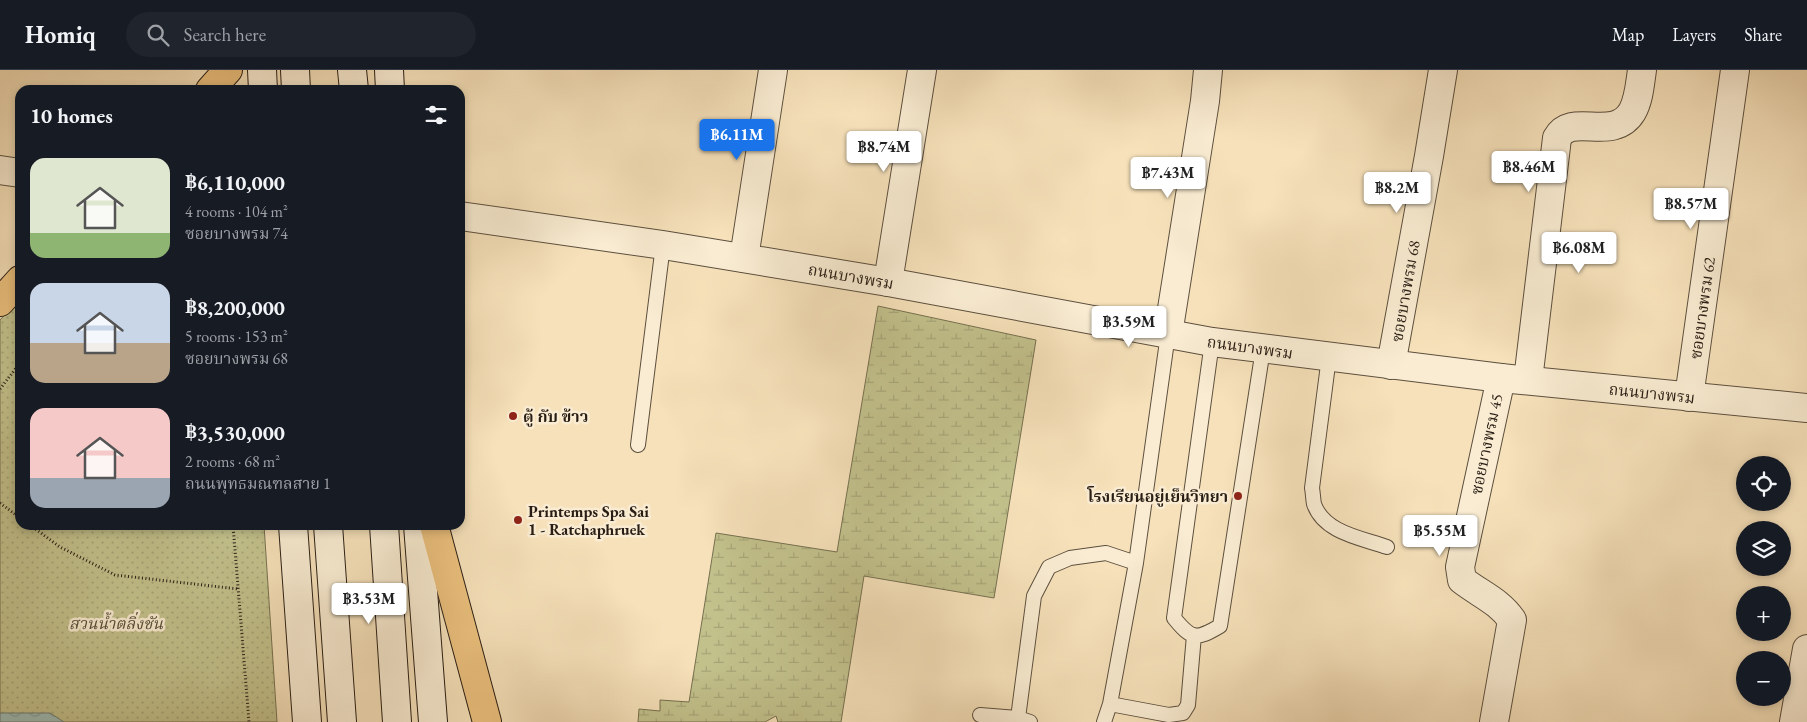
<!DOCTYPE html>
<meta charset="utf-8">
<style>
body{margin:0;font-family:"EB Garamond","Noto Serif Thai",serif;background:#20242c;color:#f1f3f6;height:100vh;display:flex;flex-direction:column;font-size:19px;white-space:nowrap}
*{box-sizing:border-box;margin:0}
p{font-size:16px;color:#9ea1a6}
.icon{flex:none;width:28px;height:28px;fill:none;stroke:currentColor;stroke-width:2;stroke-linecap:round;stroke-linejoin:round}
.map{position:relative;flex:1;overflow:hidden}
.drawer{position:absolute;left:15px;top:15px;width:450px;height:445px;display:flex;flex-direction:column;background:#171b24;border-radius:15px;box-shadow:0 2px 8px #0003}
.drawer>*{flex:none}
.controls{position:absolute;left:1736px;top:386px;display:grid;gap:10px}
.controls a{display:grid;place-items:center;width:55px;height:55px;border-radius:50%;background:#171b24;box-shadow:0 2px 8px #0003;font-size:25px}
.price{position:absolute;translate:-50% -42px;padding:0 11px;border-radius:5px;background:#fff;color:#222;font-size:16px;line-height:32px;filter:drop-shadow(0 1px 2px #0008)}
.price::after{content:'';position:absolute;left:50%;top:30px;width:15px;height:11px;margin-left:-8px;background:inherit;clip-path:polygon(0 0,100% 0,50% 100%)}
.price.on{background:#1a73e8;color:#fff}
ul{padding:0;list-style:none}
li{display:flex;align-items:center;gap:15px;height:125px;padding:0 15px}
li span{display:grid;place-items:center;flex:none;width:140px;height:100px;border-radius:15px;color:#555}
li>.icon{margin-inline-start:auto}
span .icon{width:60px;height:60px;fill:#fffc;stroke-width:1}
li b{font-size:21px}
h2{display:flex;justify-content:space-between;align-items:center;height:60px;padding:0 15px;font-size:21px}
header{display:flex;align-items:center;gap:30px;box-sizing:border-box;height:70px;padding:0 25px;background:#171b24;border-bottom:1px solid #363941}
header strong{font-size:24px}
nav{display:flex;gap:28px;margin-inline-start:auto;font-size:18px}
.search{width:350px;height:45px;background:#20242c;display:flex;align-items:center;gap:12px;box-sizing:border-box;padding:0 18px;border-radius:28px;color:#9ea1a6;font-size:19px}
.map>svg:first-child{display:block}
.wetland{fill:url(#wetland-marsh);stroke:#767050}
.park{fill:url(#park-dots);stroke:#767050}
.water{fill:url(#water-waves);stroke:#6f7d76}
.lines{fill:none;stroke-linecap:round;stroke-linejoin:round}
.service-casing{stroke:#5c4f3e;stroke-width:16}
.minor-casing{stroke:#5c4f3e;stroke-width:30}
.tertiary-casing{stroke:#5c4f3e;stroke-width:30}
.secondary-casing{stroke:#291e15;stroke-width:30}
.primary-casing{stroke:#291e15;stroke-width:30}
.path{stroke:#291e15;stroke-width:3;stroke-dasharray:1 2.5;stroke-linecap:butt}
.service{stroke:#f9ecd2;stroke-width:14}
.minor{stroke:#f9ecd2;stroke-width:28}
.tertiary{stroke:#f9ecd2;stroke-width:28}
.secondary{stroke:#f9ecd2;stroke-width:28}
.primary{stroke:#ebc07d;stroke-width:28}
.poi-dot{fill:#8f2418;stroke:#f9ecd2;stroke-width:2}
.labels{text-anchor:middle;stroke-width:5;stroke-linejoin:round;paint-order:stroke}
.street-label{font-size:16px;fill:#291e15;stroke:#f9ecd2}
.poi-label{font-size:16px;font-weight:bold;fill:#291e15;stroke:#f9ecd2;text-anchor:start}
.park-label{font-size:16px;font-style:italic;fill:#574f39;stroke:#f9ecd2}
</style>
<header>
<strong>Homiq</strong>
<div class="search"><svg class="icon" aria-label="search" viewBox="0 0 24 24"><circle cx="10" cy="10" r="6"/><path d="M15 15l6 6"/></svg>Search here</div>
<nav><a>Map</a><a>Layers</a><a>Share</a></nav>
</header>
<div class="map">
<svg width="1807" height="652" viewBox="0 0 1807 652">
<defs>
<pattern id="wetland-marsh" width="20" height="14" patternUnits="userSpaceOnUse" patternTransform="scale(1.25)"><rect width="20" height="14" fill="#c2c18c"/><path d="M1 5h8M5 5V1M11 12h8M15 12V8" fill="none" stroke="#a7a578"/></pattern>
<pattern id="park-dots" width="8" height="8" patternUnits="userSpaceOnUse" patternTransform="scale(1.25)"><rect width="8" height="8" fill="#c2c18c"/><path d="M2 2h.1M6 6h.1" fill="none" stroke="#a7a578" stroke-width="1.8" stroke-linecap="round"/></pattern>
<pattern id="water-waves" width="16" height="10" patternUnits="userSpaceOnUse" patternTransform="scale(1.25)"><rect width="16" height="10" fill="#9ebcb7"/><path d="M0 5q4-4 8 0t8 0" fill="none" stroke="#88a19c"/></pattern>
</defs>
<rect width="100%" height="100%" fill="#f6e1ba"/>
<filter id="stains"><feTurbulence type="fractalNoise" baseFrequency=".004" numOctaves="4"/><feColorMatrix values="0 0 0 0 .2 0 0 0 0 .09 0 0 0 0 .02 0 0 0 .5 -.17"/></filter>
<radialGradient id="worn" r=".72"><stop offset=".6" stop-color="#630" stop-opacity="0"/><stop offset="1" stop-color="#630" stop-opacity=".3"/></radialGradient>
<!-- wetland -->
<path class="wetland" d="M878 236 1036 270 994 528 864 506 841 652H778L776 646 765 652H638L639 639 660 641V630L689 632 716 463 837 482Z"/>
<!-- park -->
<path class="park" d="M20 228V455H264L277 652H0V250Z"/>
<!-- water -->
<path class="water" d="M0 643H50L64 652H0Z"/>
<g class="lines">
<!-- service casing -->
<g class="service-casing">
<path id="service" d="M1212 272 1174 548C1192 570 1196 570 1220 556L1263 279
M1329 287 1312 418C1313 423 1313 429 1314 434 1324 463 1362 468 1387 477
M638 375 663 175
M1110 634 1169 645 1183 643 1188 635 1194 565
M980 645 1018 648 1030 652
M1018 648 1034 526 1049 497 1070 488 1106 483 1136 493
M1104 652 1110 634 1136 493 1168 264"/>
</g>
<!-- minor casing -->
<g class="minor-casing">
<path id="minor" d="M0 100 20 103
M744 188 773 0
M888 212 922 0
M1168 264 1205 31 1208 0
M1391 295 1429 86 1443 0
M1528 310 1557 68C1571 41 1613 73 1632 42 1639 30 1640 13 1642 0
M1689 327 1735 0
M1494 652 1512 550C1499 531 1480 524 1462 510L1460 497 1501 308
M1794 652 1807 579"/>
</g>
<!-- tertiary casing -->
<g class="tertiary-casing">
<path id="tertiary" d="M460 146 663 175 888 212 1212 272 1501 308 1807 338"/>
</g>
<!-- secondary casing -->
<g class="secondary-casing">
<path id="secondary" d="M262 0 263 20
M295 0 296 20
M352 0 354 20
M389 0 390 20
M293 455 307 652
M328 455 342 652
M384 455 397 652
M418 455 433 652"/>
</g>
<!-- primary casing -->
<g class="primary-casing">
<path id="primary" d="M210 20 228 0
M0 232 20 210
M434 455 487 652"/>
</g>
<!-- path -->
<path class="path" d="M0 319 20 293
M0 433 20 448
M30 455 60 477 115 505 238 519
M233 455 249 652"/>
<!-- service -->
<use href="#service" class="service"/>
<!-- minor -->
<use href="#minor" class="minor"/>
<!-- tertiary -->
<use href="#tertiary" class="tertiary"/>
<!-- secondary -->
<use href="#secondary" class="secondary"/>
<!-- primary -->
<use href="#primary" class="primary"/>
</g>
<!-- markers -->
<g class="poi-dot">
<circle cx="513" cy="346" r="5"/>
<circle cx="1238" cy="426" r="5"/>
<circle cx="518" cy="450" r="5"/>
</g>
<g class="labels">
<!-- street labels -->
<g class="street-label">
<text transform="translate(851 206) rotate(10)" y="6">ถนนบางพรม</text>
<text transform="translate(1405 221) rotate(-80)" y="6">ซอยบางพรม 68</text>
<text transform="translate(1702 238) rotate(-82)" y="6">ซอยบางพรม 62</text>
<text transform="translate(1250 277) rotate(8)" y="6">ถนนบางพรม</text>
<text transform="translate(1652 323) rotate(6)" y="6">ถนนบางพรม</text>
<text transform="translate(1486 374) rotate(-78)" y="6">ซอยบางพรม 45</text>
</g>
<!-- poi labels -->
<g class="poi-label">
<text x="523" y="352">ตู้ กับ ข้าว</text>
<text x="1228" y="432" text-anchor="end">โรงเรียนอยู่เย็นวิทยา</text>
<text x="528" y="447">Printemps Spa Sai<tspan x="528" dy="18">1 - Ratchaphruek</tspan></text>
</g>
<!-- park labels -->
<g class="park-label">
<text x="116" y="559">สวนน้ำตลิ่งชัน</text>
</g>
</g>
<rect width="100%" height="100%" filter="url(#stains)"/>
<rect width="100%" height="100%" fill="url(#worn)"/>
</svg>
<div class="controls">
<a><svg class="icon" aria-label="locate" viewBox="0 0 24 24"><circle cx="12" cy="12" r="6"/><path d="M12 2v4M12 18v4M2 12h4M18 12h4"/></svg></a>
<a><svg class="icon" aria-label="layers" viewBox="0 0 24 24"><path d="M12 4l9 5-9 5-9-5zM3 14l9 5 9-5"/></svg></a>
<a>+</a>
<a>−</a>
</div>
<b class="price on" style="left:737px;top:91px">฿6.11M</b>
<b class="price" style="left:884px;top:103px">฿8.74M</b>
<b class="price" style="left:1529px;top:123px">฿8.46M</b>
<b class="price" style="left:1168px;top:129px">฿7.43M</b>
<b class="price" style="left:1397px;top:144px">฿8.2M</b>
<b class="price" style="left:1691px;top:160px">฿8.57M</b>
<b class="price" style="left:1579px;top:204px">฿6.08M</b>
<b class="price" style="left:1129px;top:278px">฿3.59M</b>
<b class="price" style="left:1440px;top:487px">฿5.55M</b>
<b class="price" style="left:369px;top:555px">฿3.53M</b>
<section class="drawer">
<h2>10 homes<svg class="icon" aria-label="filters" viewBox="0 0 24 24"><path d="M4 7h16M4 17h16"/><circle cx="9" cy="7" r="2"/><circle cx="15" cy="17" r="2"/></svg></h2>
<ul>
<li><span style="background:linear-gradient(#dfe7d0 75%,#8fb573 0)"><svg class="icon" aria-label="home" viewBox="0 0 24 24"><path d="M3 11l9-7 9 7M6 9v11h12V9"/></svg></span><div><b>฿6,110,000</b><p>4 rooms · 104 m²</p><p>ซอยบางพรม 74</p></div></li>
<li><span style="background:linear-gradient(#c9d6e8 60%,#b9a48a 0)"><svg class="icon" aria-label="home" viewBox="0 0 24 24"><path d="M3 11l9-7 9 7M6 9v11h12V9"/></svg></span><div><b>฿8,200,000</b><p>5 rooms · 153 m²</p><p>ซอยบางพรม 68</p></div></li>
<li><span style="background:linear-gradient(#f6c9c9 70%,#9aa5b1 0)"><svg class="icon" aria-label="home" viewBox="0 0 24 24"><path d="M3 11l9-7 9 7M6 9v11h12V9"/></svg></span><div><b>฿3,530,000</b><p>2 rooms · 68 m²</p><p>ถนนพุทธมณฑลสาย 1</p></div></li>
</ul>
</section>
</div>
